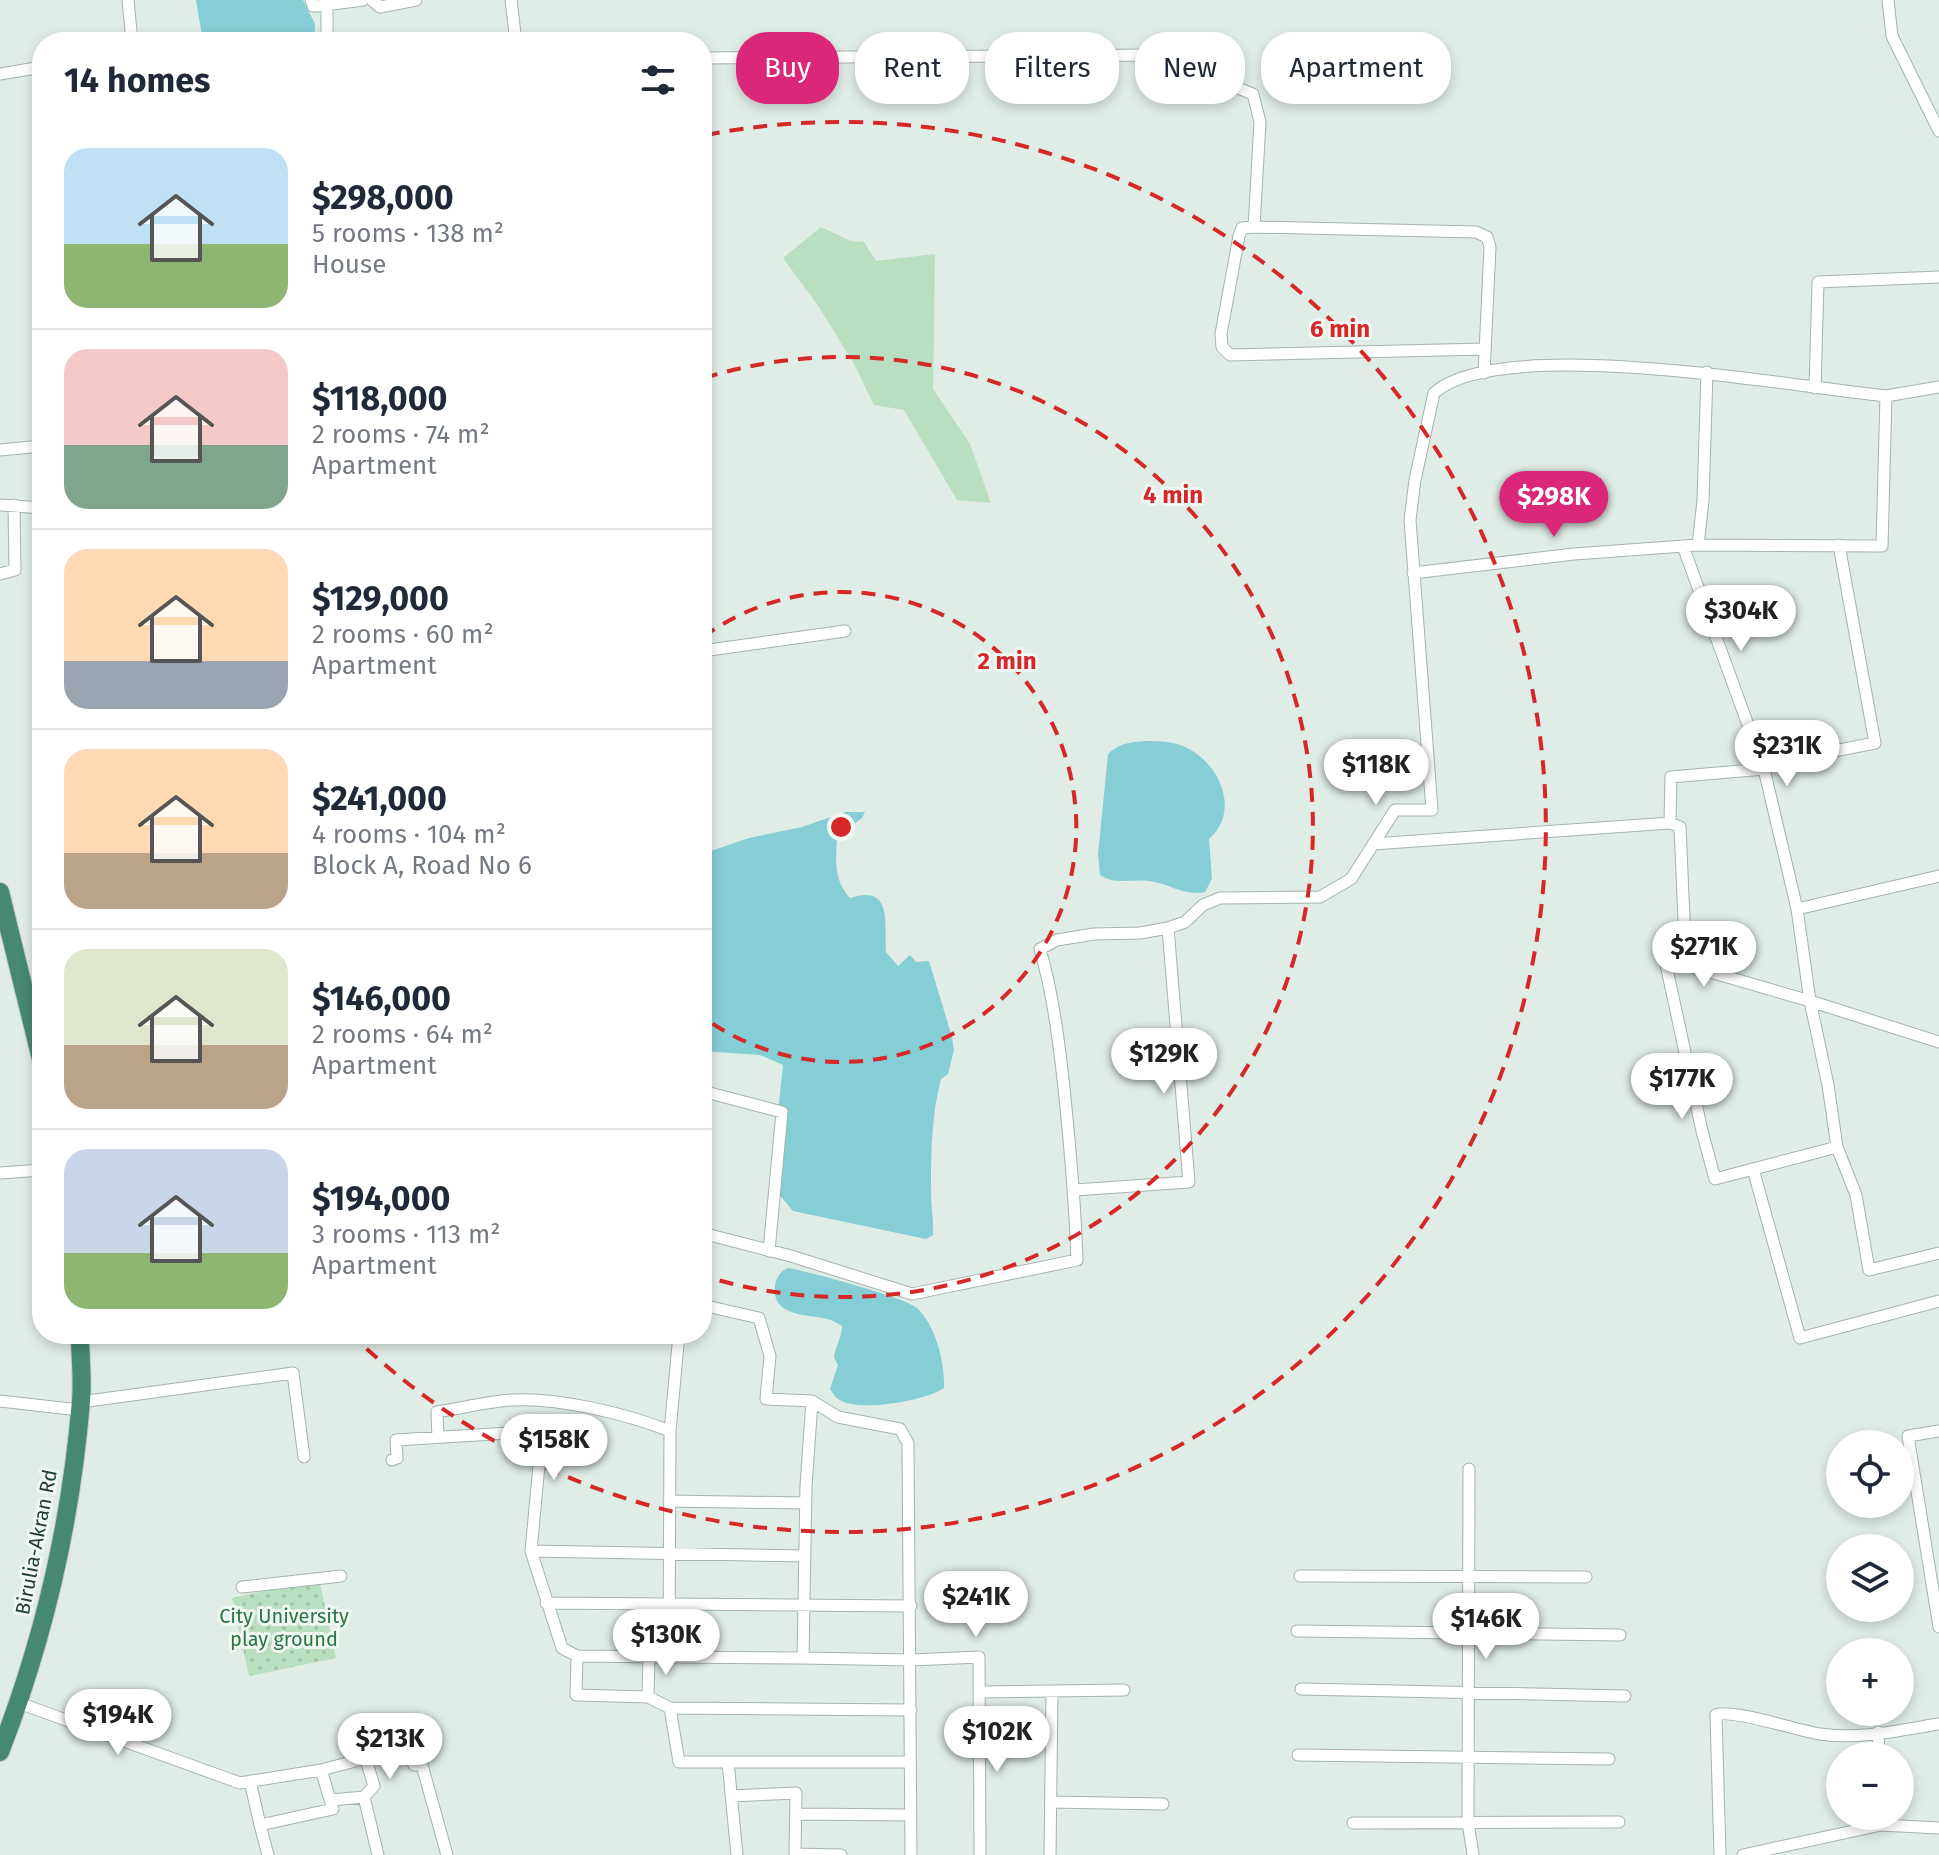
<!DOCTYPE html>
<meta charset="utf-8">
<style>
body{margin:0;font-family:"Fira Sans",sans-serif;background:#f2f2f3;color:#1f2937;height:100vh;display:flex;flex-direction:column;font-size:30px;white-space:nowrap}
*{box-sizing:border-box;margin:0}
p{font-size:26px;color:#747a83}
.icon{flex:none;width:44px;height:44px;fill:none;stroke:currentColor;stroke-width:2;stroke-linecap:round;stroke-linejoin:round}
.map{position:relative;flex:1;overflow:hidden}
.drawer{position:absolute;left:32px;top:32px;width:680px;height:1312px;display:flex;flex-direction:column;background:#fff;border-radius:32px;box-shadow:0 4px 12px #0003}
.drawer>*{flex:none}
.banner{position:absolute;left:736px;top:32px;width:760px;height:72px;display:flex;gap:16px}
.tools{position:absolute;left:1826px;top:1430px;display:grid;gap:16px}
.tools a{display:grid;place-items:center;width:88px;height:88px;border-radius:50%;background:#fff;box-shadow:0 4px 12px #0003;font-size:40px}
.price{position:absolute;translate:-50% -68px;padding:0 18px;border-radius:28px;background:#fff;color:#222;font-size:26px;line-height:52px;filter:drop-shadow(0 2px 4px #0008)}
.price::after{content:'';position:absolute;left:50%;top:48px;width:24px;height:18px;margin-left:-12px;background:inherit;clip-path:polygon(0 0,100% 0,50% 100%)}
.price.selected{background:#db2777;color:#fff}
ul{padding:0;list-style:none}
li{display:flex;align-items:center;gap:24px;height:200px;padding:0 32px}
li+li{border-top:2px solid #e0e1e3}
li span{display:grid;place-items:center;flex:none;width:224px;height:160px;border-radius:24px;color:#555}
li>.icon{margin-inline-start:auto}
span .icon{width:96px;height:96px;fill:#fffc;stroke-width:1}
li b{font-size:34px}
h2{display:flex;justify-content:space-between;align-items:center;height:96px;padding:0 32px;font-size:34px}
.pill{padding:0 28px;border-radius:32px;background:#fff;box-shadow:0 4px 12px #0003;font-size:28px;line-height:72px}
.pill.selected{background:#db2777;color:#fff}
.map>svg:first-child{display:block}
.green{fill:#b8dfc0}
.park{fill:url(#park-dots)}
.water{fill:#85ced5}
.lines{fill:none;stroke-linecap:round;stroke-linejoin:round}
.minor-casing{stroke:#a3b4ad;stroke-width:13}
.trunk-casing{stroke:#c1c9c6;stroke-width:20}
.minor{stroke:#fff;stroke-width:11}
.trunk{stroke:#468874;stroke-width:18}
.ring{fill:none;stroke:#d62828;stroke-width:4;stroke-dasharray:14 10}
.labels{text-anchor:middle;stroke-width:6;stroke-linejoin:round;paint-order:stroke}
.street-label{font-size:20px;fill:#203e33;stroke:#f1f8f4}
.park-label{font-size:20px;fill:#287741;stroke:#f1f8f4}
.centre{fill:#d62828;stroke:#f1f8f4;stroke-width:4}
.ring-label{font-size:24px;text-anchor:middle;font-weight:bold;fill:#d62828;stroke:#f1f8f4;stroke-width:6;stroke-linejoin:round;paint-order:stroke}
</style>
<div class="map">
<svg width="1939" height="1855" viewBox="0 0 1939 1855">
<defs>
<pattern id="park-dots" width="8" height="8" patternUnits="userSpaceOnUse" patternTransform="scale(2)"><rect width="8" height="8" fill="#b8dfc0"/><path d="M2 2h.1M6 6h.1" fill="none" stroke="#9ec0a5" stroke-width="1.8" stroke-linecap="round"/></pattern>
</defs>
<rect width="100%" height="100%" fill="#e0ece6"/>
<!-- green -->
<path class="green" d="M821 227 851 241 864 242 876 261 935 254 933 389 970 444 991 503 957 500 904 410 874 405 853 362 817 304 783 258Z"/>
<!-- park -->
<path class="park" d="M319 1579 336 1658 249 1676 232 1598Z"/>
<!-- water -->
<path class="water" d="M196 0H303L315 24 314 42H203Z
M1145 741C1160 741 1175 741 1189 749 1221 766 1240 812 1209 839L1212 879 1205 892C1186 897 1168 883 1149 881 1132 879 1115 885 1100 875L1098 854 1108 754C1119 743 1131 742 1145 741Z
M845 812H865L862 818 837 837C836 860 833 880 850 898 894 883 884 926 886 952L898 966 910 955 916 962 929 961 952 1037 954 1050 948 1074 941 1079C932 1113 931 1149 931 1185 930 1201 934 1218 933 1235L926 1239 793 1211 778 1193V1112L783 1065 760 1055 702 1051V854L749 838 802 827Z
M788 1268C807 1271 907 1298 917 1308 936 1326 945 1363 944 1388 925 1401 857 1413 838 1399 836 1398 832 1392 830 1389L838 1365 834 1358C835 1346 842 1338 842 1326 842 1326 832 1320 831 1320 814 1314 772 1319 775 1288 775 1279 780 1271 788 1268Z"/>
<g class="lines">
<!-- minor casing -->
<g class="minor-casing">
<path id="minor" d="M128 0 132 42
M311 0 313 6H317L363 0
M372 0 380 7 416 0
M511 0 516 42
M1888 0 1892 36 1939 131
M327 42V4
M702 58 1153 55 1253 94 1260 122 1254 227 1476 232 1487 237 1490 247 1484 373
M0 74 42 67
M1254 227 1242 228 1239 236 1221 334 1222 347 1230 355 1485 349
M1815 388 1818 282 1939 277
M1886 396 1939 387
M0 450 42 446
M0 505 42 508
M1683 546 1764 769
M1413 573 1574 554 1698 545
M0 574 15 570 14 505
M702 651 845 631
M1763 765 1875 743 1839 545
M1670 823 1671 777 1764 769 1797 909 1810 1001 1939 1042
M1373 844 1670 823 1680 827 1686 965 1810 1001 1828 1085 1837 1147 1856 1195 1869 1270 1939 1253
M1797 909 1939 876
M1686 965 1665 960 1702 1131 1715 1179 1837 1147
M702 1091 782 1112 769 1251
M1753 1169 1800 1338 1939 1301
M0 1173 42 1170
M1075 1190 1189 1182 1168 928
M702 1233 791 1256 912 1294 1077 1260C1075 1202 1070 1146 1064 1088 1059 1042 1053 994 1040 949L1057 940 1094 934 1140 933 1168 928 1185 922 1203 905 1220 898 1320 897 1351 879 1395 810H1432L1410 520 1415 480 1434 393C1501 333 1794 387 1886 396L1882 546 1698 545 1703 501 1707 372
M679 1334 670 1431 669 1657 803 1658 806 1486 812 1401 766 1399 770 1356 759 1318 702 1305
M0 1401 79 1410
M812 1401 838 1417 900 1429 908 1443 911 1855
M81 1402 293 1373 304 1457
M1939 1431 1908 1436 1939 1627
M438 1437 437 1412C462 1408 487 1402 511 1400 558 1397 627 1414 670 1431
M392 1460 397 1458 396 1440 509 1433 511 1444H541L531 1551 562 1648 577 1656 669 1657
M1469 1469 1468 1822 1473 1855
M669 1501 806 1503
M531 1551 805 1556
M1300 1576 1586 1577
M242 1587 341 1576
M546 1603 911 1606
M1297 1631 1620 1635
M577 1656 576 1695 648 1697 670 1708
M803 1658 911 1660 979 1657 980 1855
M1301 1689 1625 1696
M980 1692 1124 1690
M648 1697 649 1656
M19 1703 240 1783 321 1770 405 1748 414 1765H422L447 1855
M1878 1732 1879 1756
M1298 1755 1609 1759
M728 1762 737 1855
M910 1762H679L670 1708 911 1710
M250 1781 260 1825 333 1809 321 1770
M731 1796 796 1793 795 1854 841 1855
M364 1797 374 1786 365 1756
M331 1800 364 1797 378 1855
M1051 1802 1163 1804
M796 1814 910 1815
M1353 1823 1619 1822
M260 1825 268 1855
M1881 1825 1939 1828
M1050 1855 1052 1691
M1720 1855 1716 1715C1730 1708 1799 1731 1820 1734 1858 1740 1901 1730 1939 1724
M1743 1855 1881 1825V1816"/>
</g>
<!-- trunk casing -->
<g class="trunk-casing">
<path id="trunk" d="M0 892 42 1063
M0 1752C44 1639 71 1522 81 1401 83 1379 80 1356 80 1334"/>
</g>
<!-- minor -->
<use href="#minor" class="minor"/>
<!-- trunk -->
<use href="#trunk" class="trunk"/>
</g>
<!-- distance rings -->
<g class="ring">
<path d="M703 637A235 235 0 1 1 703 1017"/>
<path d="M704 378A470 470 0 1 1 704 1276"/>
<path d="M706 135A705 705 0 1 1 351 1334"/>
</g>
<g class="labels">
<!-- street labels -->
<g class="street-label">
<text transform="translate(36 1542) rotate(-79)" y="7">Birulia-Akran Rd</text>
</g>
<!-- park labels -->
<g class="park-label">
<text x="284" y="1623">City University<tspan x="284" dy="23">play ground</tspan></text>
</g>
</g>
<circle cx="841" cy="827" r="12" class="centre"/>
<g class="ring-label">
<text x="1340" y="337">6 min</text>
<text x="1173" y="503">4 min</text>
<text x="1007" y="669">2 min</text>
</g>
</svg>
<div class="tools">
<a><svg class="icon" aria-label="locate" viewBox="0 0 24 24"><circle cx="12" cy="12" r="6"/><path d="M12 2v4M12 18v4M2 12h4M18 12h4"/></svg></a>
<a><svg class="icon" aria-label="layers" viewBox="0 0 24 24"><path d="M12 4l9 5-9 5-9-5zM3 14l9 5 9-5"/></svg></a>
<a>+</a>
<a>−</a>
</div>
<b class="price selected" style="left:1554px;top:539px">$298K</b>
<b class="price" style="left:1741px;top:653px">$304K</b>
<b class="price" style="left:1787px;top:788px">$231K</b>
<b class="price" style="left:1376px;top:807px">$118K</b>
<b class="price" style="left:1704px;top:989px">$271K</b>
<b class="price" style="left:1164px;top:1096px">$129K</b>
<b class="price" style="left:1682px;top:1121px">$177K</b>
<b class="price" style="left:554px;top:1482px">$158K</b>
<b class="price" style="left:976px;top:1639px">$241K</b>
<b class="price" style="left:1486px;top:1661px">$146K</b>
<b class="price" style="left:666px;top:1677px">$130K</b>
<b class="price" style="left:118px;top:1757px">$194K</b>
<b class="price" style="left:997px;top:1774px">$102K</b>
<b class="price" style="left:390px;top:1781px">$213K</b>
<div class="banner">
<a class="pill selected">Buy</a>
<a class="pill">Rent</a>
<a class="pill">Filters</a>
<a class="pill">New</a>
<a class="pill">Apartment</a>
</div>
<section class="drawer">
<h2>14 homes<svg class="icon" aria-label="filters" viewBox="0 0 24 24"><path d="M4 7h16M4 17h16"/><circle cx="9" cy="7" r="2"/><circle cx="15" cy="17" r="2"/></svg></h2>
<ul>
<li><span style="background:linear-gradient(#bfe0f5 60%,#8fb573 0)"><svg class="icon" aria-label="home" viewBox="0 0 24 24"><path d="M3 11l9-7 9 7M6 9v11h12V9"/></svg></span><div><b>$298,000</b><p>5 rooms · 138 m²</p><p>House</p></div></li>
<li><span style="background:linear-gradient(#f6c9c9 60%,#7fa58c 0)"><svg class="icon" aria-label="home" viewBox="0 0 24 24"><path d="M3 11l9-7 9 7M6 9v11h12V9"/></svg></span><div><b>$118,000</b><p>2 rooms · 74 m²</p><p>Apartment</p></div></li>
<li><span style="background:linear-gradient(#ffd9b3 70%,#9aa5b1 0)"><svg class="icon" aria-label="home" viewBox="0 0 24 24"><path d="M3 11l9-7 9 7M6 9v11h12V9"/></svg></span><div><b>$129,000</b><p>2 rooms · 60 m²</p><p>Apartment</p></div></li>
<li><span style="background:linear-gradient(#ffd9b3 65%,#b9a48a 0)"><svg class="icon" aria-label="home" viewBox="0 0 24 24"><path d="M3 11l9-7 9 7M6 9v11h12V9"/></svg></span><div><b>$241,000</b><p>4 rooms · 104 m²</p><p>Block A, Road No 6</p></div></li>
<li><span style="background:linear-gradient(#dfe7d0 60%,#b9a48a 0)"><svg class="icon" aria-label="home" viewBox="0 0 24 24"><path d="M3 11l9-7 9 7M6 9v11h12V9"/></svg></span><div><b>$146,000</b><p>2 rooms · 64 m²</p><p>Apartment</p></div></li>
<li><span style="background:linear-gradient(#c9d6e8 65%,#8fb573 0)"><svg class="icon" aria-label="home" viewBox="0 0 24 24"><path d="M3 11l9-7 9 7M6 9v11h12V9"/></svg></span><div><b>$194,000</b><p>3 rooms · 113 m²</p><p>Apartment</p></div></li>
</ul>
</section>
</div>
